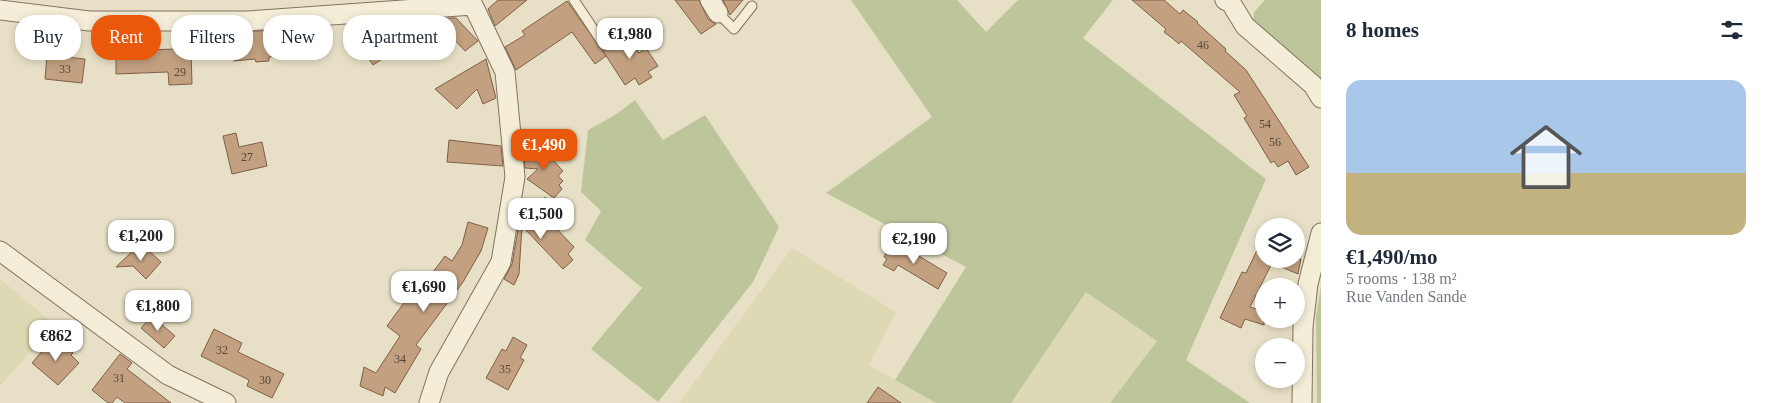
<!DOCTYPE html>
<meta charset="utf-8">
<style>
body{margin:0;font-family:Georgia,serif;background:#f6f6f7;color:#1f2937;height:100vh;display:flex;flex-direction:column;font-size:19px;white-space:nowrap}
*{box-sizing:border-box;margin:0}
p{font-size:16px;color:#747a83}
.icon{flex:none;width:28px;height:28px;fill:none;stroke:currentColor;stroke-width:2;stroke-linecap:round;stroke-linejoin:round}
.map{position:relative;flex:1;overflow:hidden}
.side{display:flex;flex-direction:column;background:#fff;width:450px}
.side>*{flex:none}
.banner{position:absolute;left:15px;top:15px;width:475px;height:45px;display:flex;gap:10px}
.buttons{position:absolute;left:1255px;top:218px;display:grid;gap:10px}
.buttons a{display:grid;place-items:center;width:50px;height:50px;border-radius:50%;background:#fff;box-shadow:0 2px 8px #0003;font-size:25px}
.price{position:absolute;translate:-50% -42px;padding:0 11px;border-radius:10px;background:#fff;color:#222;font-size:16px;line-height:32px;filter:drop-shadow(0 1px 2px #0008)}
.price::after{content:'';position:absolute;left:50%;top:30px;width:15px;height:11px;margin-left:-8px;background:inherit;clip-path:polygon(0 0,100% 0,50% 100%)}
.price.active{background:#ea580c;color:#fff}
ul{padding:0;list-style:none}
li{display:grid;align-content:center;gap:10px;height:265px;padding:0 25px}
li+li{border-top:1px solid #e0e1e3}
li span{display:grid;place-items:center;height:155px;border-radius:15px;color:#555}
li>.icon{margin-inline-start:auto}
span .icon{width:90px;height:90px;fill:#fffc;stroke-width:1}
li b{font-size:21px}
h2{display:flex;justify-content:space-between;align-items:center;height:60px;padding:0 25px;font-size:21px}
.tag{padding:0 18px;border-radius:20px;background:#fff;box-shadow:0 2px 8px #0003;font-size:18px;line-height:45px}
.tag.active{background:#ea580c;color:#fff}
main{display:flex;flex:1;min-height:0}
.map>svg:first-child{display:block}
.farmland{fill:#ddd9b4}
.green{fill:#bdc59b}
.building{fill:#c2a080;stroke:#7e6047}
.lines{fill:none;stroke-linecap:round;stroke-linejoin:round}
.lane-casing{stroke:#81735e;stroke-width:11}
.street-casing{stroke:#81735e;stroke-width:21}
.lane{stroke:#f4eed8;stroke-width:9}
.street{stroke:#f4eed8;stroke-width:19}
.labels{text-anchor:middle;stroke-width:5;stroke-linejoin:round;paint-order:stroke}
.number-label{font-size:12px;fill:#574838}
</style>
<main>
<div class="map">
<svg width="1321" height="403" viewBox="0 0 1321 403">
<rect width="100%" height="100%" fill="#e8e0c6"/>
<!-- farmland -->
<path class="farmland" d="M792 248 896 312 869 365 936 403H679Z
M0 279 55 325 0 386Z
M1086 291 1157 341 1110 403H1011Z"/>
<!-- green -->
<path class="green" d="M851 0H957L986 32 1018 0H1113L1083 38 1266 179 1186 360 1250 403H1110L1157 341 1086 292 1011 403H936L895 380 966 267 826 193 932 117Z
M1265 0H1321V85L1253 21 1254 12Z
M635 100 663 140 705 115 779 227 753 282 658 402 591 349 642 288 585 240 601 211 581 192 588 130 615 115Z
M1321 286V403H1317L1316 316Z"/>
<!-- building -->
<path class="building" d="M498 0H527L495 26 488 9Z
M675 0H699L708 19 716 24 701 34Z
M723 0H743L730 15Z
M1132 0H1164L1180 14 1183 10 1198 22 1197 23 1226 49 1225 51 1246 70 1309 167 1296 175 1288 161 1278 167 1274 161 1271 163 1244 118 1247 116 1234 95 1240 92 1181 41 1179 44 1172 38 1164 32 1166 29Z
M567 1 606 56 595 64 572 32 516 70 505 47 525 35 522 31Z
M444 18H456L478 41 465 51 453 38 456 36 442 20Z
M409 21 415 35 408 41 409 42 373 65 365 53 374 49 358 24Z
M282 30 284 56 269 57V61L256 62 255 59 234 61 231 32Z
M625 31 639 53 646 48 658 66 648 72 652 77 639 85 635 78 625 85 603 51 609 48V41Z
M175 49V51H191L192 84 169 85 168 72 116 74V51Z
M47 55 85 59 82 83 45 79Z
M486 59 496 98 483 104 477 89 457 109 435 89Z
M236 133 239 147 262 142 267 166 232 174 223 136Z
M449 140 501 146 503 166 447 162Z
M538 144 563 171 558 176 563 181 559 185 562 189 554 198 527 179 538 169 525 168 524 158 529 157 527 146Z
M545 197 556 218 553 225 574 247 568 254 573 260 563 269 522 226 519 274 514 285 504 279 512 264 521 212H523V214L538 218Z
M468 222 488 228 481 251 463 282 416 345 421 349 395 393 385 387 383 396 360 386 364 367 376 373 400 336 387 326 406 300 410 303 445 256 452 261 462 245Z
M1264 236V259H1301L1298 274 1272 263 1250 307 1264 311V325L1245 319 1241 328 1220 318 1242 272 1246 273Z
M894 241 947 273 938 289 898 265 894 271 883 265 887 259 884 257Z
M138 246 144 252 147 249 161 262 146 279 133 266 116 267Z
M152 316 175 336 164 348 141 328Z
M214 329 242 343 238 352 284 374 272 398 247 386 249 380 201 356Z
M513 337 527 345 520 358 524 360 508 390 486 378 502 349 506 351Z
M57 340 73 353 71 355 79 363 58 385 32 363 44 349 46 352Z
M120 354 132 363 127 369 171 403H125L117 397 112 403H108L92 390Z
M878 387 901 403H867Z"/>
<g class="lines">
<!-- lane casing -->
<g class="lane-casing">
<path id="lane" d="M574 0 604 45
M718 13 734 29 752 6"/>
</g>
<!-- street casing -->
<g class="street-casing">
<path id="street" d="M710 0 718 13
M1225 0 1231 3 1245 26 1313 85 1321 98
M0 10 89 21H248L473 5
M0 251 168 375 226 403
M429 403 439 372 501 262 515 177 505 72 473 5
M1302 403 1303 327 1308 284 1321 233"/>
</g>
<!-- lane -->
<use href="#lane" class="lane"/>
<!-- street -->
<use href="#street" class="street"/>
</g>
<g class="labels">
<!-- number labels -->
<g class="number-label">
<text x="1203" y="49">46</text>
<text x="65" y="73">33</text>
<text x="180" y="76">29</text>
<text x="1265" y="128">54</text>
<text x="1275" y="146">56</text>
<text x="247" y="161">27</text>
<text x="222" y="354">32</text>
<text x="400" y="363">34</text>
<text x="505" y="373">35</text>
<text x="119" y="382">31</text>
<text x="265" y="384">30</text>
</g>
</g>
</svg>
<div class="buttons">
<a><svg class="icon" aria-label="layers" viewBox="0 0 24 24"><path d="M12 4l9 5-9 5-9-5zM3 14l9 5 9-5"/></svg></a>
<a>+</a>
<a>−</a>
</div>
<b class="price" style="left:630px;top:60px">€1,980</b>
<b class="price active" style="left:544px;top:171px">€1,490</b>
<b class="price" style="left:541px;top:240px">€1,500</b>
<b class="price" style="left:141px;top:262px">€1,200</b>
<b class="price" style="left:914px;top:265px">€2,190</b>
<b class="price" style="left:424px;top:313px">€1,690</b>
<b class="price" style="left:158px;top:332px">€1,800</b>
<b class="price" style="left:56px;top:362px">€862</b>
<div class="banner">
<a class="tag">Buy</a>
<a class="tag active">Rent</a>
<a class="tag">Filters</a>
<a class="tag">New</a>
<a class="tag">Apartment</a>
</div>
</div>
<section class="side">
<h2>8 homes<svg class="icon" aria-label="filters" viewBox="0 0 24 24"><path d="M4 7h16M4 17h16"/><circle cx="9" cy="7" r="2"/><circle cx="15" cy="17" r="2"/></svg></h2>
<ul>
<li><span style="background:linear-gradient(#a9c7e8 60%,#c2b280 0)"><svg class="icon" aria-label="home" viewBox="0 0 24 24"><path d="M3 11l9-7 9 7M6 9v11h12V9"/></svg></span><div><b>€1,490/mo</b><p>5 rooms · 138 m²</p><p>Rue Vanden Sande</p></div></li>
</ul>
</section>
</main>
